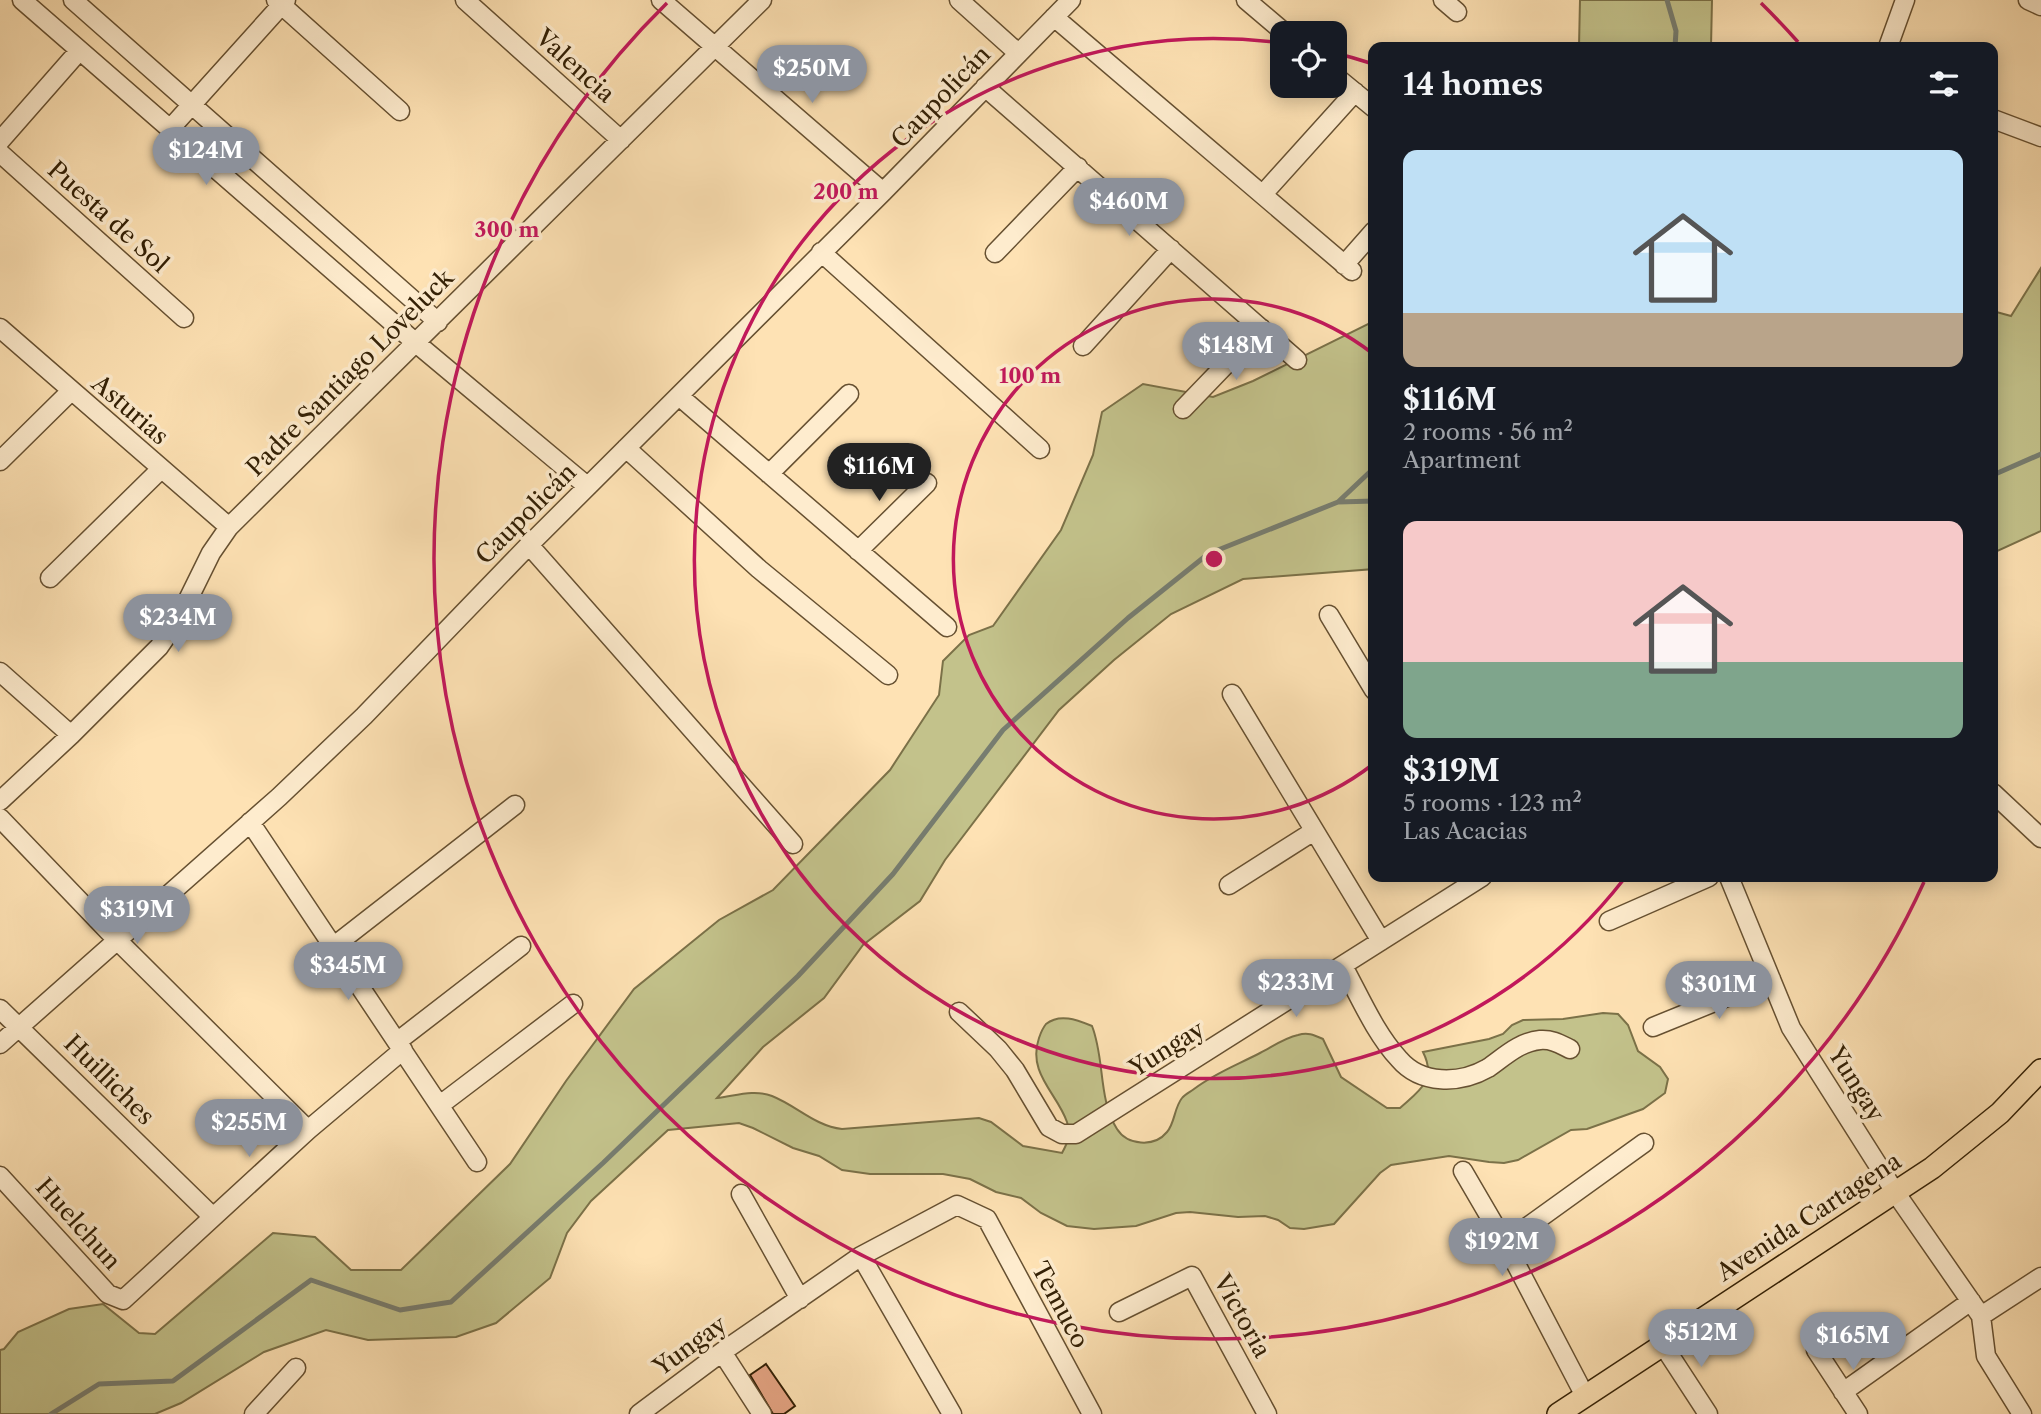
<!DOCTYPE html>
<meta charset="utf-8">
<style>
body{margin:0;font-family:"Libre Caslon Text",serif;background:#242831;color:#f1f3f6;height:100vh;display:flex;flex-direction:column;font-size:26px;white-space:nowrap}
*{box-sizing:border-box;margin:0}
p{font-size:23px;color:#9ea1a6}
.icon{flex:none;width:38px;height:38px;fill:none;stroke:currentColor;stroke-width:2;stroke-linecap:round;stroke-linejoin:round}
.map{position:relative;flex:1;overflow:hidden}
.panel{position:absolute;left:1368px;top:42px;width:630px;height:840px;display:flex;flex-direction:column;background:#171b24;border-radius:14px;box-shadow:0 4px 18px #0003}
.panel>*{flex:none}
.buttons{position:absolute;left:1270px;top:21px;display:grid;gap:14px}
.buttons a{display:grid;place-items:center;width:77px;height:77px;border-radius:14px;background:#171b24;box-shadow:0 4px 18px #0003;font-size:35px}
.price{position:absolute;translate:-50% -60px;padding:0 16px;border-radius:24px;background:#8c9099;color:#fff;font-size:23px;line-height:46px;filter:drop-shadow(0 2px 4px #0008)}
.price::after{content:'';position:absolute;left:50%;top:42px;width:21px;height:16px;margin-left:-10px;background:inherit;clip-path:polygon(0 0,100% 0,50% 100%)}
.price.on{background:#222;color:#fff}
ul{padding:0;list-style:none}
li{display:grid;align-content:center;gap:14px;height:371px;padding:0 35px}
li span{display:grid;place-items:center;height:217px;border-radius:14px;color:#555}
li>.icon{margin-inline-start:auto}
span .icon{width:126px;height:126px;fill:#fffc;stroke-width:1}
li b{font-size:30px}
h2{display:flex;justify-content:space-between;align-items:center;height:84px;padding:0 35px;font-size:30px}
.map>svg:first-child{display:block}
.green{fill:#c3c28b;stroke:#7b7148;stroke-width:2}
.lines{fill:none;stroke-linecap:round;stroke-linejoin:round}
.stream{stroke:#777d70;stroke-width:5}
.building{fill:#e4a483;stroke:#332005;stroke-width:2}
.minor-casing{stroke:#665031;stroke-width:21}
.major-casing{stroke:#332005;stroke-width:24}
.minor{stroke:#feecce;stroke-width:18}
.major{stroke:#fee2b4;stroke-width:21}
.ring{fill:none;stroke:#c2185b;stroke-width:3.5}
.labels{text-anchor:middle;stroke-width:7;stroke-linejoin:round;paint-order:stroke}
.street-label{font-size:24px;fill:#332005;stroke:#feecce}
.centre{fill:#c2185b;stroke:#feecce;stroke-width:3.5}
.ring-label{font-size:21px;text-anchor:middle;font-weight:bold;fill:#c2185b;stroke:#feecce;stroke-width:7;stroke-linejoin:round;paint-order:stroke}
</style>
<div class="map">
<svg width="2041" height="1414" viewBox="0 0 2041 1414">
<rect width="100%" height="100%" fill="#fee2b4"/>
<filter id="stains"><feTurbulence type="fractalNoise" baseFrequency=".00286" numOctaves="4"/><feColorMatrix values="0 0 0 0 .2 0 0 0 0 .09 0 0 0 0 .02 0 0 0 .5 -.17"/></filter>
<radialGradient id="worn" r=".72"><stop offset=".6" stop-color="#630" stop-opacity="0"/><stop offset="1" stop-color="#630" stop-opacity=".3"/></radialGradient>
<!-- green -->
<path class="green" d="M1580 0H1712L1711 47H1579Z
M2041 268V531L1993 553V311L2011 316Z
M1374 321V569L1243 579 1171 614 1114 660 1059 710 945 860 920 901 863 945 824 998 763 1047 717 1098C735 1096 754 1089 772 1096 797 1106 815 1126 842 1129L979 1118 991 1122 1023 1146 1062 1153C1068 1142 1071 1135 1067 1122 1057 1093 1027 1073 1039 1038 1041 1032 1042 1029 1046 1024 1060 1013 1077 1020 1092 1026 1105 1059 1098 1099 1117 1129 1127 1145 1154 1148 1167 1132 1175 1123 1174 1108 1182 1098 1185 1094 1190 1092 1194 1089 1215 1073 1237 1065 1260 1053 1272 1047 1284 1038 1298 1035 1308 1032 1314 1035 1323 1039L1341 1077 1387 1108H1400C1420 1090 1437 1080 1423 1052L1489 1039 1503 1034 1512 1025 1523 1020 1563 1019 1603 1013 1618 1014 1628 1025 1638 1051 1660 1067 1668 1079 1665 1093 1643 1109 1587 1129 1571 1130 1518 1160 1504 1163 1489 1162 1449 1156 1391 1165 1380 1173 1334 1224 1304 1229 1290 1228 1278 1220 1265 1216 1238 1217 1190 1212 1176 1213 1136 1226 1094 1229 1067 1226 1041 1213 1021 1198 996 1192 970 1179 943 1174H870L842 1170 819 1156 793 1148 753 1128 739 1123 668 1130 591 1201 567 1233 550 1278 496 1323 456 1337 368 1340 326 1330 264 1352 181 1403 155 1414H0V1350L4 1349 18 1332 69 1309 103 1304 139 1333 155 1334 273 1233 315 1237 351 1270H401L510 1164 566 1081 634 989 719 920 773 890 890 770 939 695 943 661 969 635 993 626 1061 530 1093 455 1102 412 1143 384 1213 397 1253 381Z"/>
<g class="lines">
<!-- stream -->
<path class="stream" d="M1667 0 1676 31 1675 47
M1993 475 2041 454
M1338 502 1374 468
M51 1414 99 1384 173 1381 311 1280 400 1310 451 1302 603 1163 798 976 893 874 1003 730 1128 618 1208 554 1338 502 1374 501"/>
</g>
<!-- building -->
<path class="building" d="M766 1364 795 1406 784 1414H773L750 1375Z"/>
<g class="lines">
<!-- minor casing -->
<g class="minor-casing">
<path id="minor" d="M22 0 416 343 587 486
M73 0 438 322
M276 0 400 111
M465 0 621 140
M661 0 883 192
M959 0 1018 53
M1246 0 1285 33
M1443 0 1457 12
M2028 0 2041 6
M1054 17 1352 271
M1888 47 1905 0
M1335 76 1374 108
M985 87 1297 360
M1993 119 2041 137
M169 130 286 0
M0 141 79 51
M0 153 184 318
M1263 194 1355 92
M821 252 1040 449
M995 253 1078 167
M1344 265 1374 231
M0 328 229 527
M1083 346 1171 249
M679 396 947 627
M1183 409 1261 328
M626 448 759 569 888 675
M0 461 71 391
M769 474 849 394
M529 545 793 844
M858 551 927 483
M50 578 161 469
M1329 615 1374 690
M0 672 71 735
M1232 694 1381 941
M1993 793 2041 838
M0 801 71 735 159 647 179 618 211 553 229 527 762 0
M0 818 116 939 308 1130
M250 822 477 1162
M1729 877 1791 1028 1895 1192 1981 1316 1986 1356 2022 1414
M1229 885 1314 831
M1609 921 1709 877
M334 946 515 805
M1343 966C1360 997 1375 1033 1399 1059 1421 1085 1460 1084 1488 1068 1504 1057 1519 1042 1540 1040 1552 1039 1560 1044 1570 1049
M0 1009 213 1217
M959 1012 998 1049 1015 1070 1049 1127 1062 1134H1076L1482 877
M1653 1027 1771 979
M398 1041 521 946
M0 1044 279 797 364 716 529 545 883 192 1071 0
M440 1105 573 1004
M1463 1171 1505 1243 1585 1396
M0 1176 108 1294 123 1300 308 1130 403 1050
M741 1194 800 1299
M1505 1243 1644 1143
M861 1256 952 1414
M1119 1312 1192 1276 1267 1414
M1981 1316 2041 1277
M1663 1345 1708 1414
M1816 1350 1858 1414
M722 1352 762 1414
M1843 1392 1971 1301
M254 1414 296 1368
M639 1414 722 1352 861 1256 957 1205 987 1219 1092 1414"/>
</g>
<!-- major casing -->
<g class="major-casing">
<path id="major" d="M1558 1414 1932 1168 2000 1113 2041 1070"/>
</g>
<!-- minor -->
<use href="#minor" class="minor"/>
<!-- major -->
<use href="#major" class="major"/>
</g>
<!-- distance rings -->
<g class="ring">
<path d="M1372 765A260 260 0 1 1 1372 353"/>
<path d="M1624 879A520 520 0 1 1 1282 43M1335 53A520 520 0 0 1 1370 63"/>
<path d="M1924 882A780 780 0 1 1 667 3M1761 3A780 780 0 0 1 1798 42M1993 525A780 780 0 0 1 1993 593"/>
</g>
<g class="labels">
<!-- street labels -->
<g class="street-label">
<text transform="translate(575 66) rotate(42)" y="8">Valencia</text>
<text transform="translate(941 97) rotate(-46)" y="8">Caupolicán</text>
<text transform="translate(108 217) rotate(42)" y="8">Puesta de Sol</text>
<text transform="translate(350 373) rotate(-45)" y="8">Padre Santiago Loveluck</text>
<text transform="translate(130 410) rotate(41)" y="8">Asturias</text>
<text transform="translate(526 514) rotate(-45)" y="8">Caupolicán</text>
<text transform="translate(1167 1049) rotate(-32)" y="8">Yungay</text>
<text transform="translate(109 1080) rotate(45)" y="8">Huilliches</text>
<text transform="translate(1856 1084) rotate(58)" y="8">Yungay</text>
<text transform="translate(1809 1217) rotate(-33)" y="8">Avenida Cartagena</text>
<text transform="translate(78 1224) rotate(48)" y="8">Huelchun</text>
<text transform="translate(1060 1305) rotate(62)" y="8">Temuco</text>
<text transform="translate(1242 1316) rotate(61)" y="8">Victoria</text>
<text transform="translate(690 1346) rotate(-36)" y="8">Yungay</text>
</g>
</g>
<circle cx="1214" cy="559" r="10" class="centre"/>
<g class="ring-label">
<text x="846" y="199">200 m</text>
<text x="507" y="237">300 m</text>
<text x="1030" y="383">100 m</text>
</g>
<rect width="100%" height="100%" filter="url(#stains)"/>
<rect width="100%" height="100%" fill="url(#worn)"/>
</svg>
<div class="buttons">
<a><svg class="icon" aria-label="locate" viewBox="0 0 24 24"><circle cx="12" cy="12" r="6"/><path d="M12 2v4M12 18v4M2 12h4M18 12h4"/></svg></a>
</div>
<b class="price" style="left:812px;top:105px">$250M</b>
<b class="price" style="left:206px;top:187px">$124M</b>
<b class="price" style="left:1129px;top:238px">$460M</b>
<b class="price" style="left:1236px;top:382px">$148M</b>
<b class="price on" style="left:879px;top:503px">$116M</b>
<b class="price" style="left:178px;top:654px">$234M</b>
<b class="price" style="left:137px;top:946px">$319M</b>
<b class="price" style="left:348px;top:1002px">$345M</b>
<b class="price" style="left:1296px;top:1019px">$233M</b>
<b class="price" style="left:1719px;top:1021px">$301M</b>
<b class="price" style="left:249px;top:1159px">$255M</b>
<b class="price" style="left:1502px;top:1278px">$192M</b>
<b class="price" style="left:1701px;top:1369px">$512M</b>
<b class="price" style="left:1853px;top:1372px">$165M</b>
<section class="panel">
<h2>14 homes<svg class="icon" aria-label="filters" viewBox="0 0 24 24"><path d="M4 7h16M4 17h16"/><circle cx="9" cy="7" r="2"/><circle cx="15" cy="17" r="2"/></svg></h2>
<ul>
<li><span style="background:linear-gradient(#bfe0f5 75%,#b9a48a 0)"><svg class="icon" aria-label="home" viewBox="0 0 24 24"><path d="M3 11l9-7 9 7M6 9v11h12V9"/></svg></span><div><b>$116M</b><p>2 rooms · 56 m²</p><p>Apartment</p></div></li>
<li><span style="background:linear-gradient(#f6c9c9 65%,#7fa58c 0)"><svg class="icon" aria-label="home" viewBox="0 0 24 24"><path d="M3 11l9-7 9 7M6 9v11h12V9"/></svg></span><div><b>$319M</b><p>5 rooms · 123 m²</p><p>Las Acacias</p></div></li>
</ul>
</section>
</div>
